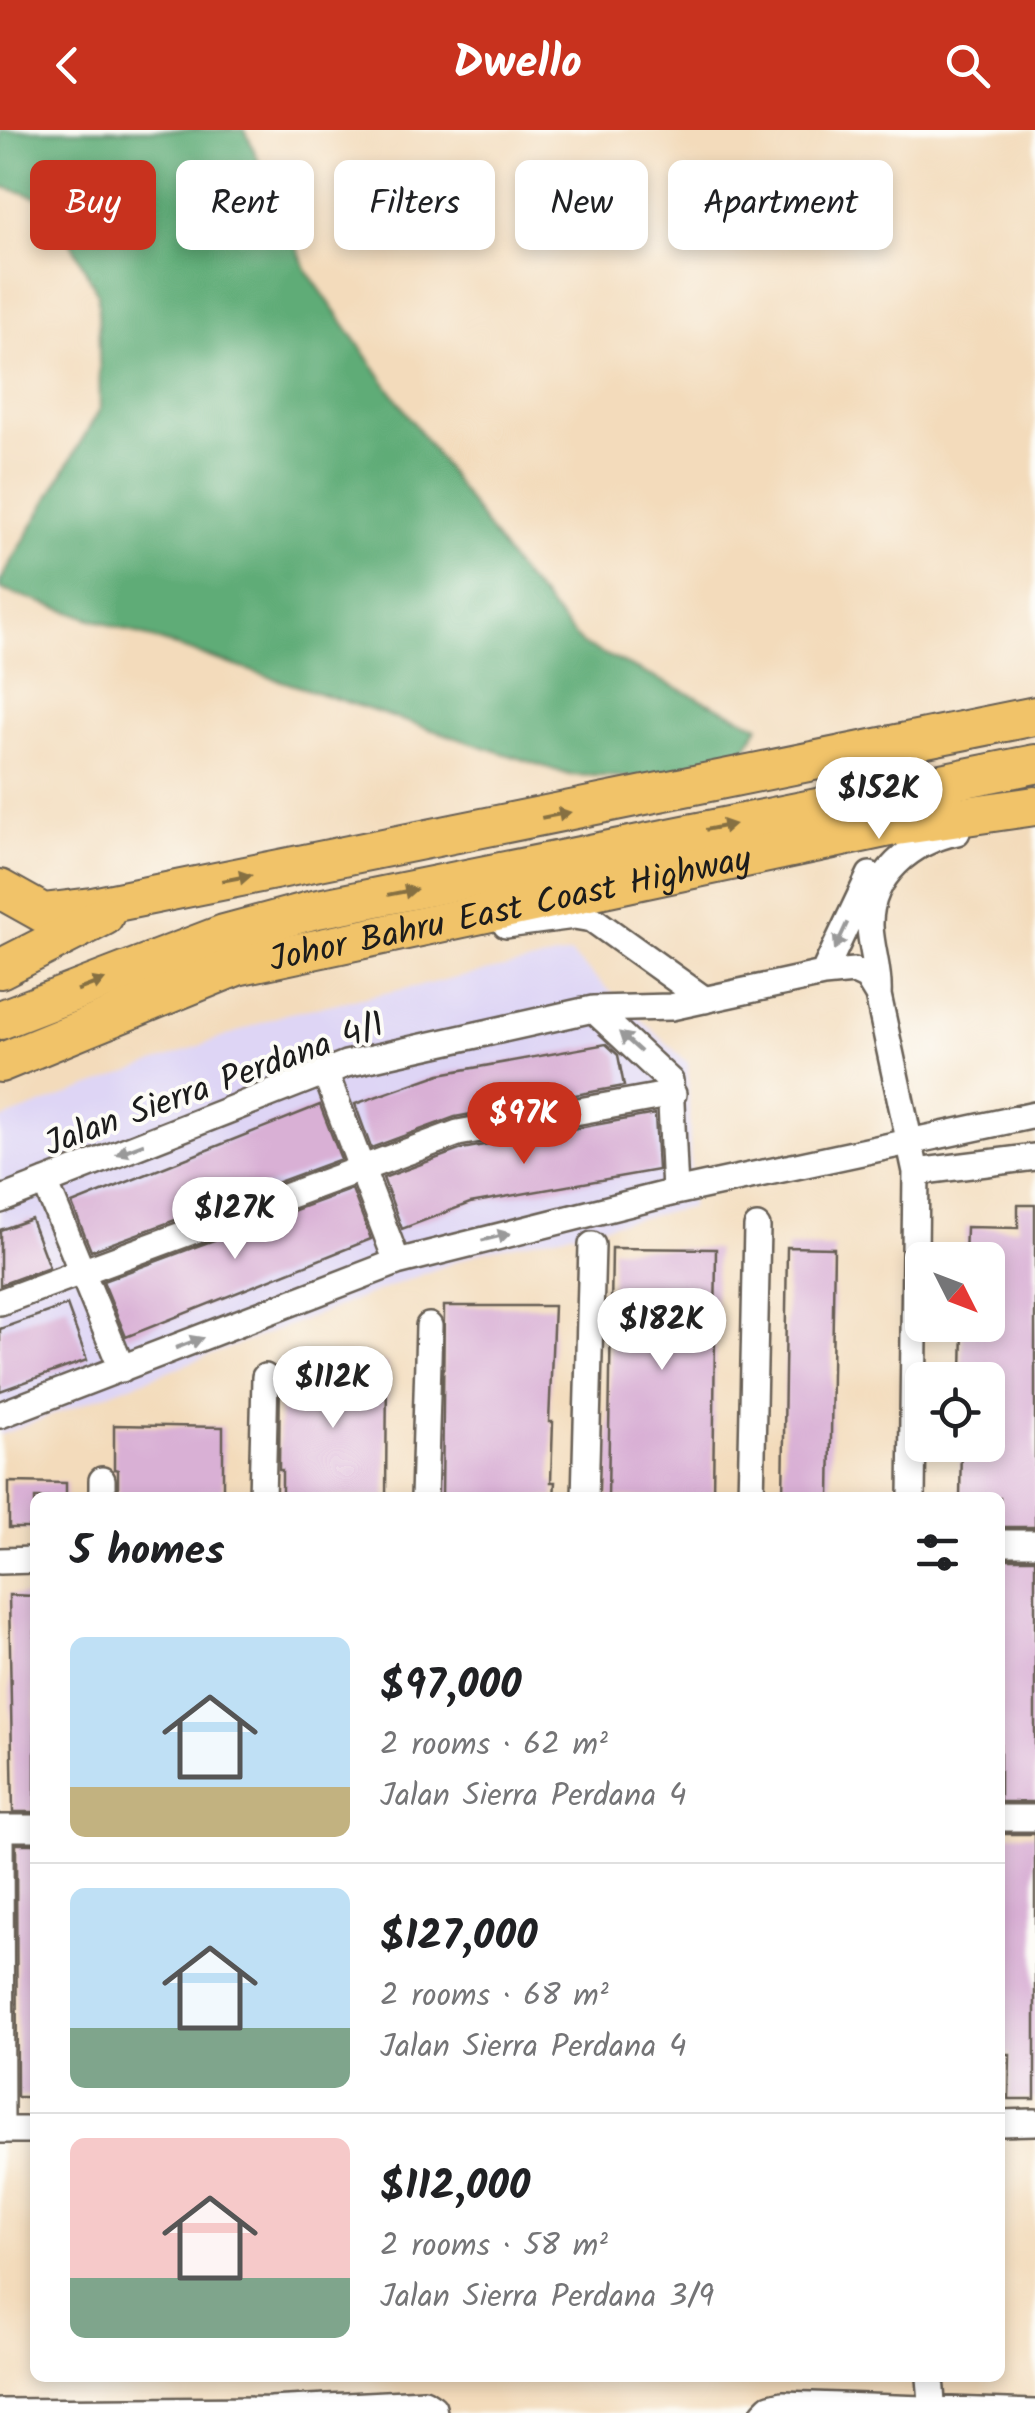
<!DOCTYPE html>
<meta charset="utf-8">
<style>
body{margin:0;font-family:Kalam,sans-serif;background:#f2f2f2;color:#202124;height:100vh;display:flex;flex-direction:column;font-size:38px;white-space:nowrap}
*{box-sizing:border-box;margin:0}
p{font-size:32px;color:#757577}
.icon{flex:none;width:55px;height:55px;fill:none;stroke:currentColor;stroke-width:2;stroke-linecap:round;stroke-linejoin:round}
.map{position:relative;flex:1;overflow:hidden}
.sheet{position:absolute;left:30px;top:1362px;width:975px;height:890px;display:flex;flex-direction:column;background:#fff;border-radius:15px;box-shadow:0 5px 15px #0003}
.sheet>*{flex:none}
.guide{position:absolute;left:30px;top:30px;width:975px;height:90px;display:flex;gap:20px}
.needle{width:65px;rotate:132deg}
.tools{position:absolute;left:905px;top:1112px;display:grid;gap:20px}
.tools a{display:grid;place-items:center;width:100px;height:100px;border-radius:15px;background:#fff;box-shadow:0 5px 15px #0003;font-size:50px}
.price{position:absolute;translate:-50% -85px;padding:0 22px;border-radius:35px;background:#fff;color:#222;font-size:32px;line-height:65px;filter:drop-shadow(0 2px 5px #0008)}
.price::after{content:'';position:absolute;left:50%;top:60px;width:30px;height:22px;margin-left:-15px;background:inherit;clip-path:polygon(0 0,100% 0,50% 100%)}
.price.active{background:#c8321e;color:#fff}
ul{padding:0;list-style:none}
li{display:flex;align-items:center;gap:30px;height:250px;padding:0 40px}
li+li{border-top:2px solid #e0e0e0}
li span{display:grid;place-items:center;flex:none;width:280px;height:200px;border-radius:15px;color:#555}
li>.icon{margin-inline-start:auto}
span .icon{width:120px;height:120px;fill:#fffc;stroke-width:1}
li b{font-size:42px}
h2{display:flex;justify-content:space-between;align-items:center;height:120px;padding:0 40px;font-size:42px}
.chip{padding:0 35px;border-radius:15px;background:#fff;box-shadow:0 5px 15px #0003;font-size:35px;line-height:90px}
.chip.active{background:#c8321e;color:#fff}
header{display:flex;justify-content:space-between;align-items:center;height:130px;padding:0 40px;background:#c8321e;color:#fff;font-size:45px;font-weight:700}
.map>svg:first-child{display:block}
.built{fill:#ded5f5}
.forest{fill:#5fac77;stroke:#3e644a;stroke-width:2.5}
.building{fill:#d9b0d5}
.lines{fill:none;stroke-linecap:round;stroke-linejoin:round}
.minor-casing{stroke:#675f54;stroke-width:30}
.highway-casing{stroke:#675f54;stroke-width:42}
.minor{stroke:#fff;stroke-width:25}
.highway{stroke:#f1c369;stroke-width:38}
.oneway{fill:#867042}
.oneway2{fill:#999}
.labels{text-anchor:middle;stroke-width:8;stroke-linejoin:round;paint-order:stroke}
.street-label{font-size:35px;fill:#1c1c1c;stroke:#fdfcf7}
</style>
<header><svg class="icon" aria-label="back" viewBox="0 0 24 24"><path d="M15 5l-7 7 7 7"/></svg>Dwello<svg class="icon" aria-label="search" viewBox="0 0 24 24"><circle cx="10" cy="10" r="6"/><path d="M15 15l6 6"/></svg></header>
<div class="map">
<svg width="1035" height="2283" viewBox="0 0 1035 2283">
<rect width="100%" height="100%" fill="#fdfcf7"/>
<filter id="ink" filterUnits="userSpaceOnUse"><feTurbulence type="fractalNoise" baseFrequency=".01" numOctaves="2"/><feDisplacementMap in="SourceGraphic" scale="20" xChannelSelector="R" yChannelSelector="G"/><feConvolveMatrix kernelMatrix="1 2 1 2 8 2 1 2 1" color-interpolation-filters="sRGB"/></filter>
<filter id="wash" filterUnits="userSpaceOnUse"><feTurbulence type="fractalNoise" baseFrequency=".0048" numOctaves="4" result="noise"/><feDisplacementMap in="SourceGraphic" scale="40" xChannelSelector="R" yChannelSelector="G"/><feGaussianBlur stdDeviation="2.25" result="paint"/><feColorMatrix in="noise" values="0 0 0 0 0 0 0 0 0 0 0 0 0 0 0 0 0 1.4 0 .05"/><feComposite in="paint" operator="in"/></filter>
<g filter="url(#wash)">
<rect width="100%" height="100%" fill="#f3dbbb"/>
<!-- built -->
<path class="built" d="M570 824 688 933 691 1077 481 1122 0 1305V990L285 884Z"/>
<!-- forest -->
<path class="forest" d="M0 0H245L307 141 515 437 582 514 759 596 726 651 570 645 0 459V452L100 279 98 164 49 70 0 56Z"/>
<g id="blocks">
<!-- building -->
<path class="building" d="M606 914 618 925 624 956 455 987 371 1018 355 974 440 944Z
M320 975 341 1029 91 1121 72 1074Z
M655 984 658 1040 470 1073 402 1099 383 1048 462 1019Z
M352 1059 371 1109 126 1207 103 1151Z
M1018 1075H1035V1397H1000V1368H960L961 1315H988V1247L962 1246 963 1195H988V1130H965L966 1097 1018 1098Z
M31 1089 49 1137 0 1155V1100Z
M787 1117 834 1118 830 1368H783Z
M612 1118 716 1119 713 1368H608Z
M67 1175 87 1230 0 1261V1199Z
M444 1176H554L549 1292H553L551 1352H555L554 1368H442Z
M280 1234H387L386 1368H282V1340H279Z
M114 1295 223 1297V1368H118V1340L114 1339Z
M9 1352 66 1353V1368H35V1398H9Z
M1000 1429H1035V1672H1000Z
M9 1465 35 1466V1682H13Z
M1000 1704H1035V1969H1009L1010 1924H1000Z
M16 1714H35V1967H17Z"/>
</g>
</g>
<g filter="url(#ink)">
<use href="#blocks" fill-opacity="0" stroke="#675f54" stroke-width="2.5"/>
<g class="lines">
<!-- minor casing -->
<g class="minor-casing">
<path id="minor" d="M506 795 574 786 592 789 705 870
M823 844 870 745
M878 865C880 842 871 820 870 796 869 745 912 711 957 702
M593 879 671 877 823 844 854 841 867 847 878 865 916 1042 912 1368
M325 942 397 1132
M916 1042 1035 1027
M45 1052 122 1239
M0 1070 346 934 593 879 670 951 675 1062
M0 1172 458 1003 673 964
M0 1285 397 1132 675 1062 1035 985
M102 1368V1350
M262 1368 265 1247
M424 1368 429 1196
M585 1368 592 1115
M751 1368 757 1097
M1000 1413H1035
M0 1431 35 1430
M1000 1688H1035
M0 1698 1 2000
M0 1698H35
M1000 1993 1035 1992
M0 2000H35
M930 2248 933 2283
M0 2282 270 2280 424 2272 433 2278 434 2283
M764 2283 770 2277 783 2274 1035 2283"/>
</g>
<!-- highway casing -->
<g class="highway-casing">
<g id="highway">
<path d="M0 759 43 783 92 777 1035 586"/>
<path d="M0 839 104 786"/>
<path d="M0 890 224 804 313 780 1035 634"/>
<path id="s1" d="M0 933 237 836 890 697 1035 676"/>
</g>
</g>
<!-- minor -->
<use href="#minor" class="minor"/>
<!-- highway -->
<use href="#highway" class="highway"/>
</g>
<!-- one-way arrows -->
<defs><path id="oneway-solid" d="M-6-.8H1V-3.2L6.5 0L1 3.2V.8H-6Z" transform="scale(2.5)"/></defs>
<g class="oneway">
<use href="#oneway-solid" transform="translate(556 685) rotate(-11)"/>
<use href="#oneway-solid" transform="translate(720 697) rotate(-11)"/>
<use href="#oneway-solid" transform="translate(237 748) rotate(-11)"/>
<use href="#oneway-solid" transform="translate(402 762) rotate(-11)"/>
<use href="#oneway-solid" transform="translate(91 855) rotate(-21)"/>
</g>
<g class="oneway2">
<use href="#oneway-solid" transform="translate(841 806) rotate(115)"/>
<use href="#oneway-solid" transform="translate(630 912) rotate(-138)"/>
<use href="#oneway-solid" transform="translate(130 1019) rotate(159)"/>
<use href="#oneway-solid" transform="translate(496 1107) rotate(-14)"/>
<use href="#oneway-solid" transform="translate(189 1213) rotate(-21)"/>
</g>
</g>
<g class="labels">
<!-- street labels -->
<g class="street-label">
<text dy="12" stroke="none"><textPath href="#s1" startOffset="535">Johor Bahru East Coast Highway</textPath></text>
<text transform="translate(214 953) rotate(-20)" y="12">Jalan Sierra Perdana 4/1</text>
</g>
</g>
</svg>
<div class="tools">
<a><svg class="needle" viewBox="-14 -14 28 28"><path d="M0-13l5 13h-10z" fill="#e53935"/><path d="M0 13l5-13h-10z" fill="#757577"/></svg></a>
<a><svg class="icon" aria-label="locate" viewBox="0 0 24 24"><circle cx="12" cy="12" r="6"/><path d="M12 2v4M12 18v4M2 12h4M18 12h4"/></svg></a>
</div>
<b class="price" style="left:879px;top:712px">$152K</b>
<b class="price active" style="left:524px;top:1037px">$97K</b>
<b class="price" style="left:235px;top:1132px">$127K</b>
<b class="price" style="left:662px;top:1243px">$182K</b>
<b class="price" style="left:333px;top:1301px">$112K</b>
<div class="guide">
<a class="chip active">Buy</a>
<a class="chip">Rent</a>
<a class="chip">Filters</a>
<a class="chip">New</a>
<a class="chip">Apartment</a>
</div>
<section class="sheet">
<h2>5 homes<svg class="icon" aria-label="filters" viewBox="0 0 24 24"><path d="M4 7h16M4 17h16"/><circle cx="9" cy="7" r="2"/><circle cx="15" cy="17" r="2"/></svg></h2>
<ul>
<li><span style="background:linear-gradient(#bfe0f5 75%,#c2b280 0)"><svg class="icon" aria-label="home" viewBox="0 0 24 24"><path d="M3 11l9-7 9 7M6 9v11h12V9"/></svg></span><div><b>$97,000</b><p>2 rooms · 62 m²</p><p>Jalan Sierra Perdana 4</p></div></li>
<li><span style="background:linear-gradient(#bfe0f5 70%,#7fa58c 0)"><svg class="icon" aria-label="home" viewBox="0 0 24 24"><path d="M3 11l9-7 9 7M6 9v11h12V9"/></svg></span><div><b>$127,000</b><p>2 rooms · 68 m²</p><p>Jalan Sierra Perdana 4</p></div></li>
<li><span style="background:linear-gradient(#f6c9c9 70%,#7fa58c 0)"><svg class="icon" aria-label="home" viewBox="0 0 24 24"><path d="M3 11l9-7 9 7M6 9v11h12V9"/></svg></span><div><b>$112,000</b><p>2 rooms · 58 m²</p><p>Jalan Sierra Perdana 3/9</p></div></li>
</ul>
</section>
</div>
